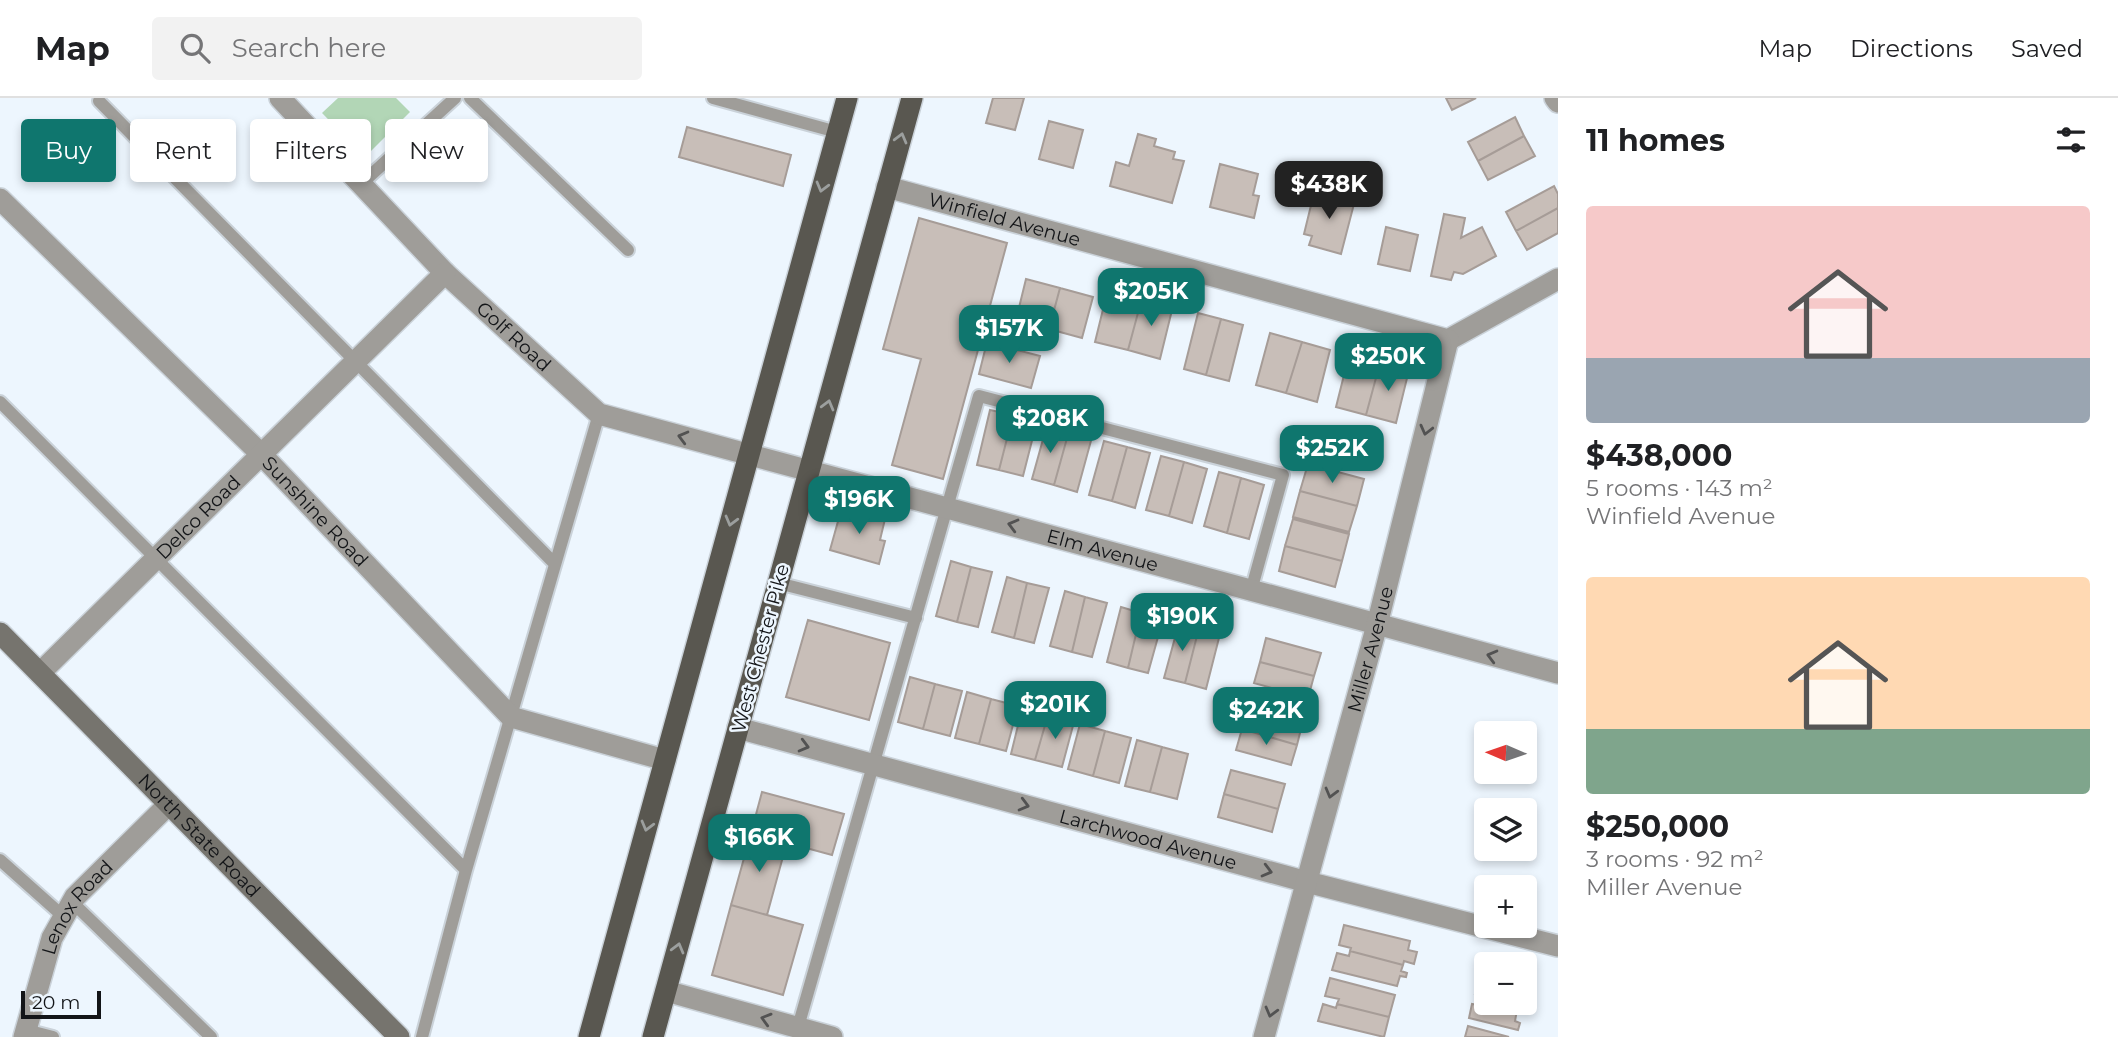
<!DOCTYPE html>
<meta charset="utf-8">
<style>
body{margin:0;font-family:Montserrat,sans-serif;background:#f2f2f2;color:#202124;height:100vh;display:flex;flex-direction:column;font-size:26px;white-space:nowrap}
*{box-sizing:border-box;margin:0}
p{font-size:23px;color:#757577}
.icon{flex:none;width:38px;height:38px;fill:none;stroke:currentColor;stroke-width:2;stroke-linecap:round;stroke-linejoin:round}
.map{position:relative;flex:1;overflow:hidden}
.sheet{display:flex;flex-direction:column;background:#fff;width:560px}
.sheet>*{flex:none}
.top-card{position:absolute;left:21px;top:21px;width:665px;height:63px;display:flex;gap:14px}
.needle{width:46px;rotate:272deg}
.tools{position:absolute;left:1474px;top:623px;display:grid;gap:14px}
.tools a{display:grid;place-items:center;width:63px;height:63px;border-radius:7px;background:#fff;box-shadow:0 4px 10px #0003;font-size:35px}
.scale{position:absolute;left:21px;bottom:18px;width:80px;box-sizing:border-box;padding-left:7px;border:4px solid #131518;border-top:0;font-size:19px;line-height:24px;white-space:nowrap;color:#131518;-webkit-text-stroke:5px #edf6fe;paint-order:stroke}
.price{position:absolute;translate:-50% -60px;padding:0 16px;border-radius:14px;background:#0f766e;color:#fff;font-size:23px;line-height:46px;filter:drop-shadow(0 2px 4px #0008)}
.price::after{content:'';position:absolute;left:50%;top:42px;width:21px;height:16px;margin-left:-10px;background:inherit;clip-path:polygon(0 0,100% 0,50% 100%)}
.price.current{background:#222;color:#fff}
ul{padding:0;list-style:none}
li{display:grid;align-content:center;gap:14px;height:371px;padding:0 28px}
li span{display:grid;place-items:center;height:217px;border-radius:7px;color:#555}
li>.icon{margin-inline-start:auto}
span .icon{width:126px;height:126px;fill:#fffc;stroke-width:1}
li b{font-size:30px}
h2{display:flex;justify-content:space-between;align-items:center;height:84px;padding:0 28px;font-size:30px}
.pill{padding:0 24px;border-radius:7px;background:#fff;box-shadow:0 4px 10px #0003;font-size:24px;line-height:63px}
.pill.current{background:#0f766e;color:#fff}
header{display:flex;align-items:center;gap:42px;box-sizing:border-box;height:98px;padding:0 35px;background:#fff;border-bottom:2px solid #e0e0e0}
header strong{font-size:33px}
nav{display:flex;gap:38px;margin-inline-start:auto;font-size:24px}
.search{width:490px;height:63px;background:#f2f2f2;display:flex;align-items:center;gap:18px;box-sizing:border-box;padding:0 24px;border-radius:7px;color:#757577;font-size:26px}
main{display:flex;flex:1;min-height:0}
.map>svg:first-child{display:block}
.green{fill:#b2d6b6}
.building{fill:#c8beb8;stroke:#a69c97;stroke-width:2}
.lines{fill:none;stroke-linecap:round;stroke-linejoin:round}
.lane-casing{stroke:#cad2d9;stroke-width:16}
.street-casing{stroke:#cad2d9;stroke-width:24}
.secondary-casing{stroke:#cad2d9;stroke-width:24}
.primary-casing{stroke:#cad2d9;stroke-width:24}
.lane{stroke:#9f9d99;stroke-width:12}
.street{stroke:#9f9d99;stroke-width:21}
.secondary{stroke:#76746e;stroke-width:21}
.primary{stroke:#595750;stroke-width:21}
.oneway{stroke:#9c9f9e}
.oneway2{stroke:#525252}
.labels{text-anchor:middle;stroke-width:5;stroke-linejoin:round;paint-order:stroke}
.street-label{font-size:19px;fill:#131518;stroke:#edf6fe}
</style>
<header>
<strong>Map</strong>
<div class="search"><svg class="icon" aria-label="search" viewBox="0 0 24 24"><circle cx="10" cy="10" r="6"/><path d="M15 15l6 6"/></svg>Search here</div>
<nav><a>Map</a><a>Directions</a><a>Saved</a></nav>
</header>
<main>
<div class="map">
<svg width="1558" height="939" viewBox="0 0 1558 939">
<rect width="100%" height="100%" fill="#edf6fe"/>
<!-- green -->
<path class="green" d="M338 0H396L410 14 365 59 322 15Z"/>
<!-- building -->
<path class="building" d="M993 0H1024L1015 32 986 25Z
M1446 0H1476L1452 12Z
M1515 19 1524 38 1478 63 1468 44Z
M1049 23 1083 32 1073 70 1039 61Z
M687 29 791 57 783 88 679 59Z
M1138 36 1156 41 1154 48 1175 54 1173 61 1184 63 1172 105 1110 88 1116 64 1129 68Z
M1524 38 1535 58 1488 82 1478 63Z
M1220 66 1258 76 1253 97 1259 98 1254 120 1210 109Z
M1554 88 1558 96V110L1516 133 1506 114Z
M1315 91 1355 102 1341 156 1309 147 1312 138 1304 136Z
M1558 110V135L1527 152 1516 133Z
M1444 116 1465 120 1461 140 1482 129 1496 158 1463 176 1454 174 1451 182 1431 178Z
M919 120 1007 145 943 381 892 367 921 261 883 251Z
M1386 129 1418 137 1410 173 1378 166Z
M1026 181 1060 190 1049 231 1016 222Z
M1060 190 1093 199 1082 240 1049 231Z
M1108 191 1142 200 1128 252 1095 244Z
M1142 200 1173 208 1160 261 1128 252Z
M1198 215 1221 221 1206 277 1184 271Z
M1221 221 1243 227 1229 283 1206 277Z
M1270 235 1302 244 1286 295 1256 287Z
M987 244 1040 258 1031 290 979 276Z
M1302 244 1330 252 1317 304 1286 295Z
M1349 257 1380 265 1366 317 1336 309Z
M1380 265 1409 272 1396 325 1366 317Z
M990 312 1013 317 999 372 977 367Z
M1013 317 1037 323 1023 378 999 372Z
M1047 327 1069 333 1054 387 1032 381Z
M1069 333 1092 339 1077 394 1054 387Z
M1104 343 1127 349 1112 403 1089 397Z
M1127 349 1150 355 1135 410 1112 403Z
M1161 358 1184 364 1169 418 1146 412Z
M1184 364 1207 371 1192 425 1169 418Z
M1308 366 1364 381 1357 408 1300 393Z
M1219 374 1241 380 1227 435 1204 428Z
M1241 380 1264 387 1249 441 1227 435Z
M1300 393 1357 408 1349 434 1293 419Z
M842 409 885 421 880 442 885 443 879 466 830 452Z
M1293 421 1349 436 1342 463 1285 448Z
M1285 448 1342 463 1335 489 1279 473Z
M951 463 971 469 957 524 936 518Z
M971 469 992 474 978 529 957 524Z
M1007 479 1027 485 1014 540 992 534Z
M1027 485 1049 490 1034 545 1014 540Z
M1065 493 1085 499 1072 554 1050 548Z
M1085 499 1107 505 1092 559 1072 554Z
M1121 509 1141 515 1128 570 1107 564Z
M1141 515 1163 521 1148 575 1128 570Z
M808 522 890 545 869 622 786 599Z
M1179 525 1199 530 1185 585 1164 580Z
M1199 530 1220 536 1206 591 1185 585Z
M1266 540 1321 555 1314 578 1260 564Z
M1260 564 1314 578 1308 600 1254 585Z
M910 579 935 586 923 631 898 624Z
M935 586 962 593 950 638 923 631Z
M967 594 991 601 979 646 955 640Z
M991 601 1018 608 1006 653 979 646Z
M1248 607 1303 623 1297 647 1242 631Z
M1022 611 1048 617 1035 662 1011 656Z
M1048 617 1074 624 1062 669 1035 662Z
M1080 626 1105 633 1093 678 1068 671Z
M1242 631 1297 647 1291 667 1236 652Z
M1105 633 1131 640 1119 685 1093 678Z
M1137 642 1162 649 1150 694 1125 688Z
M1162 649 1188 656 1177 701 1150 694Z
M1231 672 1285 686 1278 711 1224 696Z
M762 694 844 716 832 757 751 735Z
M1224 696 1278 711 1272 734 1218 719Z
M751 735 787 744 767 817 731 807Z
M731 807 803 827 783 897 712 877Z
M1344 827 1410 843 1408 852 1417 854 1414 866 1404 863 1403 867 1350 853 1351 850 1339 847Z
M1350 853 1403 867 1401 873 1407 875 1406 879 1400 878 1397 888 1332 872 1337 855 1349 858Z
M1330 880 1395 897 1389 919 1337 906 1339 901 1325 898Z
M1479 881 1486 883V904V899L1475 896Z
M1484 904 1517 912 1515 923 1520 925 1518 932 1469 920 1472 906 1483 908Z
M1323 906 1336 910 1337 906 1389 919 1384 939 1318 923Z
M1468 928 1509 939H1465Z"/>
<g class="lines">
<!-- lane casing -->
<g class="lane-casing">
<path id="lane" d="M470 0 628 152
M713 0 837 34
M99 3 555 466
M361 86 455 0
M0 304 466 772
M778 485 916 520
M0 762 64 819
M72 804 211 939
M798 929 979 298 1283 377 1251 493
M26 932 53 939
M422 939 466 772 599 316"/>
</g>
<!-- street casing -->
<g class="street-casing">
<g id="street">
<path id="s1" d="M280 0 445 175 599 316 1558 575"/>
<path d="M1555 0 1558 4"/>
<path id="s2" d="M887 89 1448 242 1558 181"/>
<path id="s3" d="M0 101 261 356 511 619 665 662"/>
<path id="s4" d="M40 575 445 175"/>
<path id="s5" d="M738 630 1307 784 1558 848"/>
<path d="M666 893 832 939"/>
<path id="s6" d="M24 939 52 840 75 799 169 706"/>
<path id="s7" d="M1264 939 1377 527 1448 242"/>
</g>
</g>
<!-- secondary casing -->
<g class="secondary-casing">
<g id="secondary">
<path id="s8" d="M0 535 399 939"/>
</g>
</g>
<!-- primary casing -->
<g class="primary-casing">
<path id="primary" d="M589 939 847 0
M653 939 912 0"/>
</g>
<!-- lane -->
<use href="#lane" class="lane"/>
<!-- street -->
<use href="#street" class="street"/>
<!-- secondary -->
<use href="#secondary" class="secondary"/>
<!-- primary -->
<use href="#primary" class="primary"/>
</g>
<!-- one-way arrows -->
<defs><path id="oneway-chevron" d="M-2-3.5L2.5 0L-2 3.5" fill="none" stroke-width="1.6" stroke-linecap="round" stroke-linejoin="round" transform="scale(1.75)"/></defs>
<g class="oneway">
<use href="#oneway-chevron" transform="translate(901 40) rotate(-75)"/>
<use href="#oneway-chevron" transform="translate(822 89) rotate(105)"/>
<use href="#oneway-chevron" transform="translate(828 307) rotate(-75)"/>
<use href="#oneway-chevron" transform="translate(731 423) rotate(105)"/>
<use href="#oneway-chevron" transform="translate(647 728) rotate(105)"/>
<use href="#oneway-chevron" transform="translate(678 850) rotate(-75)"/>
</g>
<g class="oneway2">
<use href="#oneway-chevron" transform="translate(1426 332) rotate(104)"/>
<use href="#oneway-chevron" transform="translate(683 339) rotate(-165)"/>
<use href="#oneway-chevron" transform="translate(1013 427) rotate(-165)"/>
<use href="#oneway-chevron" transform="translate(1492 558) rotate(-165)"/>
<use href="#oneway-chevron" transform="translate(804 648) rotate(15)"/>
<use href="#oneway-chevron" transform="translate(1331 695) rotate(105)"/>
<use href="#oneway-chevron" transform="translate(1024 707) rotate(15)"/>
<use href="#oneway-chevron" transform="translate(1267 773) rotate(15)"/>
<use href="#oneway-chevron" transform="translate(1271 914) rotate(105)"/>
<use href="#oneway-chevron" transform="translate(766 921) rotate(-164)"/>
</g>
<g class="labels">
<!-- street labels -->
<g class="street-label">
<text dy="7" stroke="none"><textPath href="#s2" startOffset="122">Winfield Avenue</textPath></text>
<text dy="7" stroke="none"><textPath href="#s1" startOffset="334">Golf Road</textPath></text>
<text dy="7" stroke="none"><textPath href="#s3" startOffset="444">Sunshine Road</textPath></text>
<text dy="7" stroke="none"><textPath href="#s4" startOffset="222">Delco Road</textPath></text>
<text dy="7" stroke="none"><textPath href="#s1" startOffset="971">Elm Avenue</textPath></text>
<text transform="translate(760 550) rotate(-75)" y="7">West Chester Pike</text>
<text dy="7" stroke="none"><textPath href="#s7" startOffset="402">Miller Avenue</textPath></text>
<text dy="7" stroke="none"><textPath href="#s8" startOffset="284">North State Road</textPath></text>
<text dy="7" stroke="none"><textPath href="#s5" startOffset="425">Larchwood Avenue</textPath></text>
<text dy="7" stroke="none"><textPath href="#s6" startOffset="142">Lenox Road</textPath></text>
</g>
</g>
</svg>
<div class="tools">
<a><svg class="needle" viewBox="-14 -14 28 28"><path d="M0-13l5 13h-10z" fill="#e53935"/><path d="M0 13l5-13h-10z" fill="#757577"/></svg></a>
<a><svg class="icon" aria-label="layers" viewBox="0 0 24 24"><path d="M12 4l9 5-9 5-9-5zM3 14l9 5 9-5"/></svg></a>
<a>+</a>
<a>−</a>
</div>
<div class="scale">20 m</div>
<b class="price current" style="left:1329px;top:123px">$438K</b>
<b class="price" style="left:1151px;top:230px">$205K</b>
<b class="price" style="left:1009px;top:267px">$157K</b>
<b class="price" style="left:1388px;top:295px">$250K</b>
<b class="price" style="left:1050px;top:357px">$208K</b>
<b class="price" style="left:1332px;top:387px">$252K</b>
<b class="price" style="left:859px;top:438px">$196K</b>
<b class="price" style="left:1182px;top:555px">$190K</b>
<b class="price" style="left:1055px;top:643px">$201K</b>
<b class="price" style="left:1266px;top:649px">$242K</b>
<b class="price" style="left:759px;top:776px">$166K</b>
<div class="top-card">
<a class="pill current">Buy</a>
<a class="pill">Rent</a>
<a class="pill">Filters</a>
<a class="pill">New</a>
</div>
</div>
<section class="sheet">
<h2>11 homes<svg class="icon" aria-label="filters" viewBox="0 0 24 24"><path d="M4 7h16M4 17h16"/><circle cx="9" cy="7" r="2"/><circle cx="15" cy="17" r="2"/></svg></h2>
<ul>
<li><span style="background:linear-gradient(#f6c9c9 70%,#9aa5b1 0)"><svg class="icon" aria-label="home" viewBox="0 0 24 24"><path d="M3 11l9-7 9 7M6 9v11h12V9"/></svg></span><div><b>$438,000</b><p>5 rooms · 143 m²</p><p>Winfield Avenue</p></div></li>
<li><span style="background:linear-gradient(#ffd9b3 70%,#7fa58c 0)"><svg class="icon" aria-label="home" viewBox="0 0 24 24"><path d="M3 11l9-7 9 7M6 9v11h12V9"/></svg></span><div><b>$250,000</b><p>3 rooms · 92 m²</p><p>Miller Avenue</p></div></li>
</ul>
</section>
</main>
